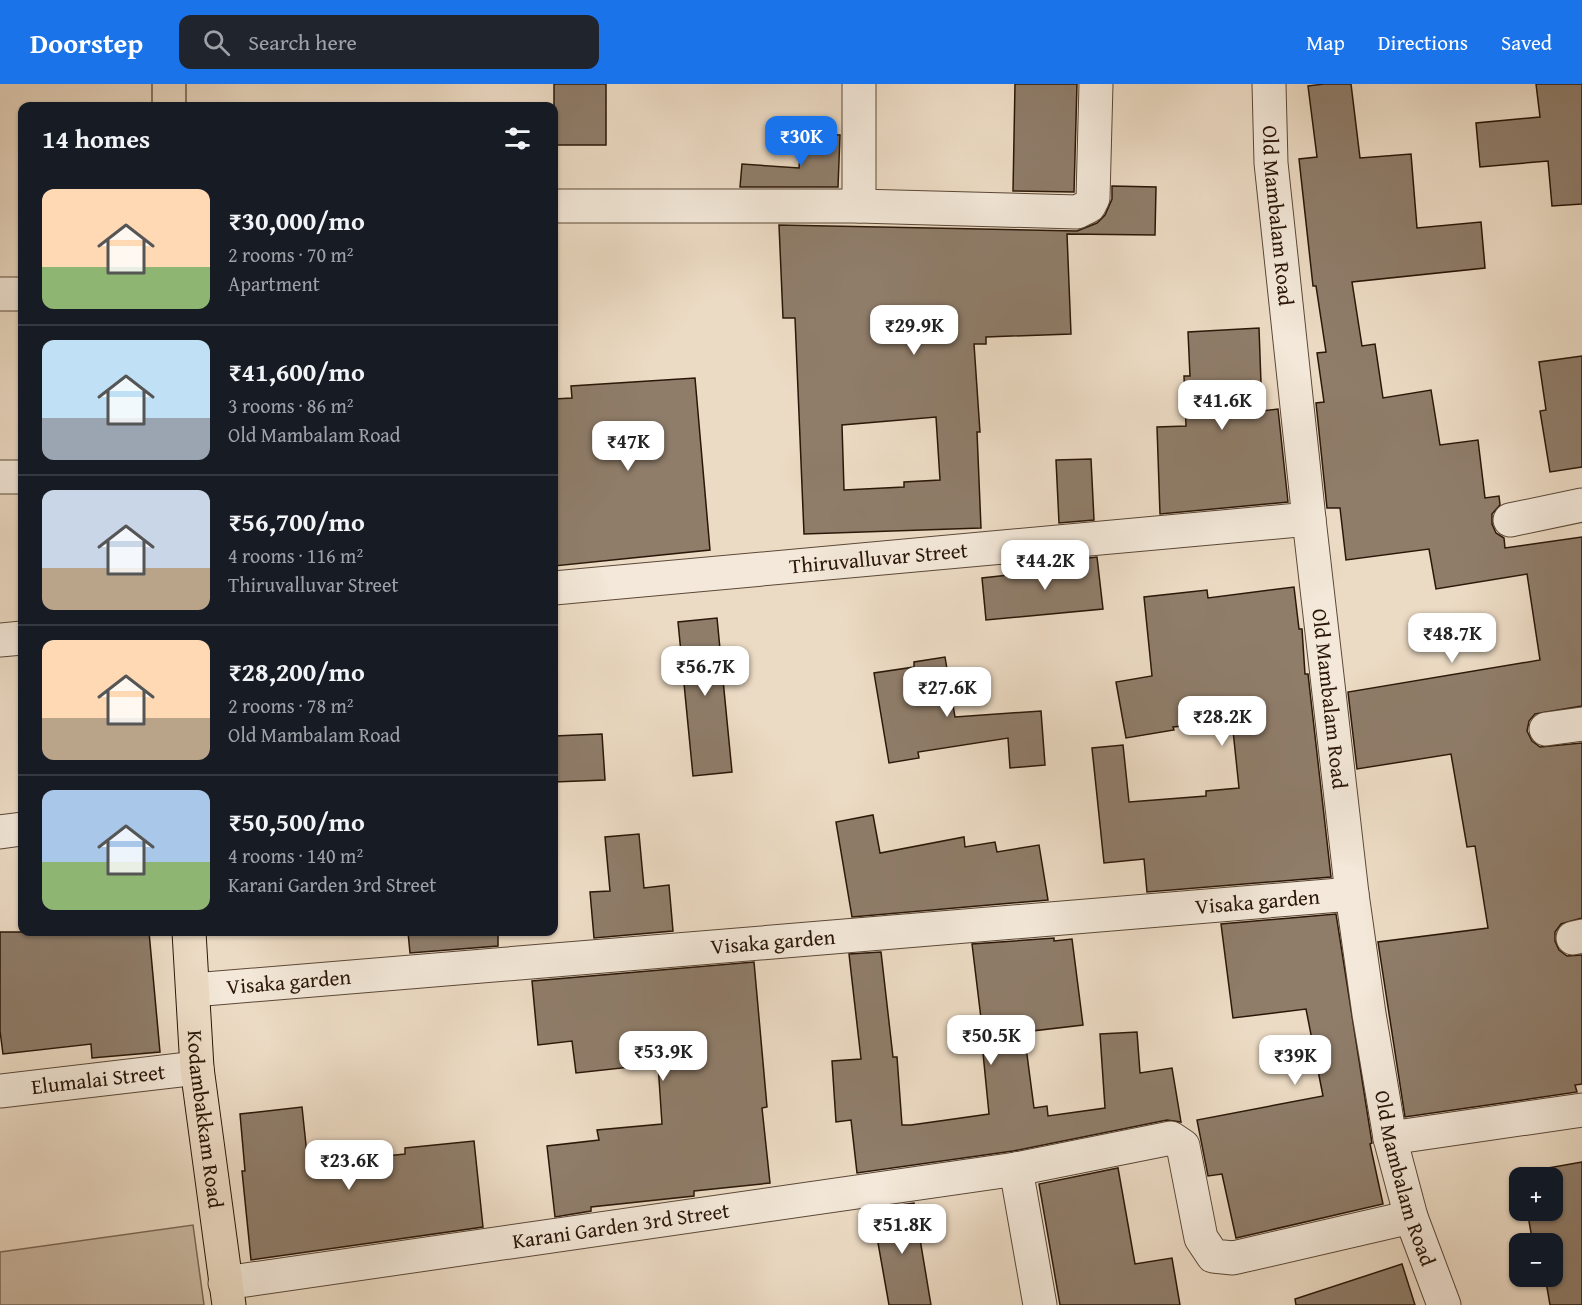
<!DOCTYPE html>
<meta charset="utf-8">
<style>
body{margin:0;font-family:"Gentium Book Plus",serif;background:#20242c;color:#f1f3f6;height:100vh;display:flex;flex-direction:column;font-size:22px;white-space:nowrap}
*{box-sizing:border-box;margin:0}
p{font-size:20px;color:#9ea1a6}
.icon{flex:none;width:33px;height:33px;fill:none;stroke:currentColor;stroke-width:2;stroke-linecap:round;stroke-linejoin:round}
.map{position:relative;flex:1;overflow:hidden}
.panel{position:absolute;left:18px;top:18px;width:540px;height:834px;display:flex;flex-direction:column;background:#171b24;border-radius:12px;box-shadow:0 2px 4px #0004}
.panel>*{flex:none}
.tools{position:absolute;left:1509px;top:1083px;display:grid;gap:12px}
.tools a{display:grid;place-items:center;width:54px;height:54px;border-radius:12px;background:#171b24;box-shadow:0 2px 4px #0004;font-size:30px}
.price{position:absolute;translate:-50% -51px;padding:0 14px;border-radius:12px;background:#fff;color:#222;font-size:20px;line-height:39px;filter:drop-shadow(0 2px 3px #0008)}
.price::after{content:'';position:absolute;left:50%;top:36px;width:18px;height:14px;margin-left:-9px;background:inherit;clip-path:polygon(0 0,100% 0,50% 100%)}
.price.current{background:#1a73e8;color:#fff}
ul{padding:0;list-style:none}
li{display:flex;align-items:center;gap:18px;height:150px;padding:0 24px}
li+li{border-top:2px solid #363941}
li span{display:grid;place-items:center;flex:none;width:168px;height:120px;border-radius:12px;color:#555}
li>.icon{margin-inline-start:auto}
span .icon{width:72px;height:72px;fill:#fffc;stroke-width:1}
li b{font-size:26px}
h2{display:flex;justify-content:space-between;align-items:center;height:72px;padding:0 24px;font-size:26px}
header{display:flex;align-items:center;gap:36px;box-sizing:border-box;height:84px;padding:0 30px;background:#1a73e8;color:#fff}
header strong{font-size:28px}
nav{display:flex;gap:33px;margin-inline-start:auto;font-size:21px}
.search{width:420px;height:54px;background:#20242c;display:flex;align-items:center;gap:15px;box-sizing:border-box;padding:0 21px;border-radius:12px;color:#9ea1a6;font-size:22px}
.map>svg:first-child{display:block}
.green{fill:#cbbaa4;stroke:#7b6856;stroke-width:1.5}
.building{fill:#8f7d6a;stroke:#2b1708;stroke-width:1.5;fill-rule:evenodd}
.lines{fill:none;stroke-linecap:round;stroke-linejoin:round}
.minor-casing{stroke:#5b4837;stroke-width:35}
.major-casing{stroke:#2b1708;stroke-width:35}
.minor{stroke:#f3e8d9;stroke-width:33}
.major{stroke:#ecdbc4;stroke-width:33}
.labels{text-anchor:middle;stroke-width:5;stroke-linejoin:round;paint-order:stroke}
.street-label{font-size:21px;fill:#2b1708;stroke:#f3e8d9}
</style>
<header>
<strong>Doorstep</strong>
<div class="search"><svg class="icon" aria-label="search" viewBox="0 0 24 24"><circle cx="10" cy="10" r="6"/><path d="M15 15l6 6"/></svg>Search here</div>
<nav><a>Map</a><a>Directions</a><a>Saved</a></nav>
</header>
<div class="map">
<svg width="1582" height="1221" viewBox="0 0 1582 1221">
<rect width="100%" height="100%" fill="#ecdbc4"/>
<filter id="stains"><feTurbulence type="fractalNoise" baseFrequency=".00333" numOctaves="4"/><feColorMatrix values="0 0 0 0 .2 0 0 0 0 .09 0 0 0 0 .02 0 0 0 .5 -.17"/></filter>
<radialGradient id="worn" r=".72"><stop offset=".6" stop-color="#630" stop-opacity="0"/><stop offset="1" stop-color="#630" stop-opacity=".3"/></radialGradient>
<!-- green -->
<path class="green" d="M193 1141 204 1221H0V1168Z"/>
<!-- building -->
<path class="building" d="M554 0H606V61H554Z
M1015 0H1077L1074 108 1013 107Z
M1324 0H1351L1360 74 1411 70 1417 144 1481 138 1485 184 1352 198 1362 262 1375 260 1383 314 1431 306 1440 361 1478 356 1485 414 1499 412 1500 421 1492 430V440L1496 449 1504 454 1505 464 1582 453V622L1535 630 1529 637 1527 647 1532 657 1540 663 1582 659V834L1561 840 1555 848V857L1559 866 1567 872 1582 871V1000L1575 1001 1577 1008 1405 1033 1378 858 1488 844 1475 762 1467 763 1451 670 1357 685 1348 608 1540 576 1527 490 1436 505 1429 465 1346 476 1340 424H1327L1316 319 1324 318 1317 269 1326 268 1316 202H1313L1299 75 1317 73 1308 2Z
M1536 0H1582V120L1552 122 1548 77 1480 83 1476 39 1540 33Z
M802 49 840 51 838 103H740L742 80 799 84Z
M1112 102 1156 103 1155 151 1067 150 1071 250 986 253V260H974L980 348H977L981 444 804 450 795 234H783L779 141 1077 147 1097 139 1105 131 1112 115ZM936 333 940 396 904 398V403L844 406 842 341Z
M1259 244 1262 327 1278 325 1288 418 1160 430 1157 343 1186 342 1184 292H1190L1188 248Z
M1582 272V383L1550 388 1540 327 1546 326 1539 278Z
M695 294 710 466 554 482V315L572 314 571 302Z
M1091 375 1094 436 1059 439 1056 376Z
M1097 473 1103 525 986 536 982 494 1054 486 1053 478Z
M1294 503 1299 545H1302L1305 590H1308L1331 793 1147 808 1144 775 1104 779 1092 664 1123 661 1129 718 1206 712V707L1239 704 1232 637 1173 643 1174 646 1126 654 1116 598 1152 592 1144 513 1207 506 1208 514Z
M717 534 732 688 693 692 678 538Z
M945 573 955 633 1041 627 1045 681 1010 684 1008 654 918 668 919 674 889 679 874 589 914 583V578Z
M602 650 605 696 554 698V652Z
M873 731 880 769 964 753 965 763 995 758 997 768 1039 761 1048 816 852 833 836 738Z
M639 750 644 804 669 801 673 847 594 854 590 808 610 807 605 753Z
M1336 830 1372 1059 1370 1060 1383 1120 1236 1154 1222 1090 1208 1092 1197 1036 1323 1012 1306 925 1233 934 1221 840Z
M0 848H149L160 968 92 974 91 960 3 970 0 947Z
M408 848H498V862L410 869Z
M1054 854V857L1072 855 1083 941 1024 948 1034 1024 1047 1022 1048 1032 1105 1024 1100 950 1137 948 1140 989 1172 984 1181 1038 1167 1036 1013 1067 857 1089 851 1036 836 1038 832 977 861 975 849 870 881 868 893 973H897L902 1041H911L989 1030 982 959H984L972 860Z
M754 878 767 1023 762 1024 770 1099 694 1107V1112L591 1123V1127L555 1133 547 1062 599 1056 597 1046 662 1040 658 980 576 989 572 957 538 961 532 897Z
M302 1023 308 1080 405 1070V1064L474 1057 483 1143 251 1176 242 1087H245L240 1030Z
M1582 1078V1221H1550L1545 1192H1552V1160H1533L1527 1126H1552V1094H1521L1520 1089Z
M1118 1084 1135 1180 1172 1174 1180 1221H1060L1039 1100Z
M914 1119 931 1221H889L872 1125Z
M1402 1180 1415 1221H1296L1295 1215Z"/>
<g class="lines">
<!-- minor casing -->
<g class="minor-casing">
<g id="minor">
<path id="s1" d="M1269 0 1271 79 1309 435 1352 810 1369 930 1390 1054 1411 1133 1444 1221"/>
<path d="M554 122H859L1077 128 1089 122 1093 114 1096 0"/>
<path d="M859 122V0"/>
<path d="M0 210H22"/>
<path d="M0 393H22"/>
<path d="M1510 436 1582 421"/>
<path id="s2" d="M554 504 1309 435"/>
<path d="M0 556 22 554"/>
<path d="M1546 645 1582 640"/>
<path d="M0 748 22 745"/>
<path d="M1573 854 1582 852"/>
<path id="s3" d="M193 906 1352 810"/>
<path id="s4" d="M0 1007 197 984"/>
<path d="M1390 1054 1582 1026"/>
<path d="M1016 1085 1040 1221"/>
<path id="s5" d="M225 1199 1016 1085 1171 1054 1183 1062 1201 1154 1213 1172 1233 1174 1411 1133"/>
</g>
</g>
<!-- major casing -->
<g class="major-casing">
<g id="major">
<path d="M169 22V0"/>
<path id="s6" d="M189 848 197 984 229 1221"/>
</g>
</g>
<!-- minor -->
<use href="#minor" class="minor"/>
<!-- major -->
<use href="#major" class="major"/>
</g>
<g class="labels">
<!-- street labels -->
<g class="street-label">
<text dy="7" stroke="none"><textPath href="#s1" startOffset="132">Old Mambalam Road</textPath></text>
<text dy="7" stroke="none"><textPath href="#s2" startOffset="326">Thiruvalluvar Street</textPath></text>
<text dy="7" stroke="none"><textPath href="#s1" startOffset="618">Old Mambalam Road</textPath></text>
<text dy="7" stroke="none"><textPath href="#s3" startOffset="1068">Visaka garden</textPath></text>
<text dy="7" stroke="none"><textPath href="#s3" startOffset="582">Visaka garden</textPath></text>
<text dy="7" stroke="none"><textPath href="#s3" startOffset="96">Visaka garden</textPath></text>
<text dy="7" stroke="none"><textPath href="#s4" startOffset="99">Elumalai Street</textPath></text>
<text dy="7" stroke="none"><textPath href="#s6" startOffset="188">Kodambakkam Road</textPath></text>
<text dy="7" stroke="none"><textPath href="#s1" startOffset="1104">Old Mambalam Road</textPath></text>
<text dy="7" stroke="none"><textPath href="#s5" startOffset="400">Karani Garden 3rd Street</textPath></text>
</g>
</g>
<rect width="100%" height="100%" filter="url(#stains)"/>
<rect width="100%" height="100%" fill="url(#worn)"/>
</svg>
<div class="tools">
<a>+</a>
<a>−</a>
</div>
<b class="price current" style="left:801px;top:83px">₹30K</b>
<b class="price" style="left:914px;top:272px">₹29.9K</b>
<b class="price" style="left:1222px;top:347px">₹41.6K</b>
<b class="price" style="left:628px;top:388px">₹47K</b>
<b class="price" style="left:1045px;top:507px">₹44.2K</b>
<b class="price" style="left:1452px;top:580px">₹48.7K</b>
<b class="price" style="left:705px;top:613px">₹56.7K</b>
<b class="price" style="left:947px;top:634px">₹27.6K</b>
<b class="price" style="left:1222px;top:663px">₹28.2K</b>
<b class="price" style="left:991px;top:982px">₹50.5K</b>
<b class="price" style="left:663px;top:998px">₹53.9K</b>
<b class="price" style="left:1295px;top:1002px">₹39K</b>
<b class="price" style="left:349px;top:1107px">₹23.6K</b>
<b class="price" style="left:902px;top:1171px">₹51.8K</b>
<section class="panel">
<h2>14 homes<svg class="icon" aria-label="filters" viewBox="0 0 24 24"><path d="M4 7h16M4 17h16"/><circle cx="9" cy="7" r="2"/><circle cx="15" cy="17" r="2"/></svg></h2>
<ul>
<li><span style="background:linear-gradient(#ffd9b3 65%,#8fb573 0)"><svg class="icon" aria-label="home" viewBox="0 0 24 24"><path d="M3 11l9-7 9 7M6 9v11h12V9"/></svg></span><div><b>₹30,000/mo</b><p>2 rooms · 70 m²</p><p>Apartment</p></div></li>
<li><span style="background:linear-gradient(#bfe0f5 65%,#9aa5b1 0)"><svg class="icon" aria-label="home" viewBox="0 0 24 24"><path d="M3 11l9-7 9 7M6 9v11h12V9"/></svg></span><div><b>₹41,600/mo</b><p>3 rooms · 86 m²</p><p>Old Mambalam Road</p></div></li>
<li><span style="background:linear-gradient(#c9d6e8 65%,#b9a48a 0)"><svg class="icon" aria-label="home" viewBox="0 0 24 24"><path d="M3 11l9-7 9 7M6 9v11h12V9"/></svg></span><div><b>₹56,700/mo</b><p>4 rooms · 116 m²</p><p>Thiruvalluvar Street</p></div></li>
<li><span style="background:linear-gradient(#ffd9b3 65%,#b9a48a 0)"><svg class="icon" aria-label="home" viewBox="0 0 24 24"><path d="M3 11l9-7 9 7M6 9v11h12V9"/></svg></span><div><b>₹28,200/mo</b><p>2 rooms · 78 m²</p><p>Old Mambalam Road</p></div></li>
<li><span style="background:linear-gradient(#a9c7e8 60%,#8fb573 0)"><svg class="icon" aria-label="home" viewBox="0 0 24 24"><path d="M3 11l9-7 9 7M6 9v11h12V9"/></svg></span><div><b>₹50,500/mo</b><p>4 rooms · 140 m²</p><p>Karani Garden 3rd Street</p></div></li>
</ul>
</section>
</div>
